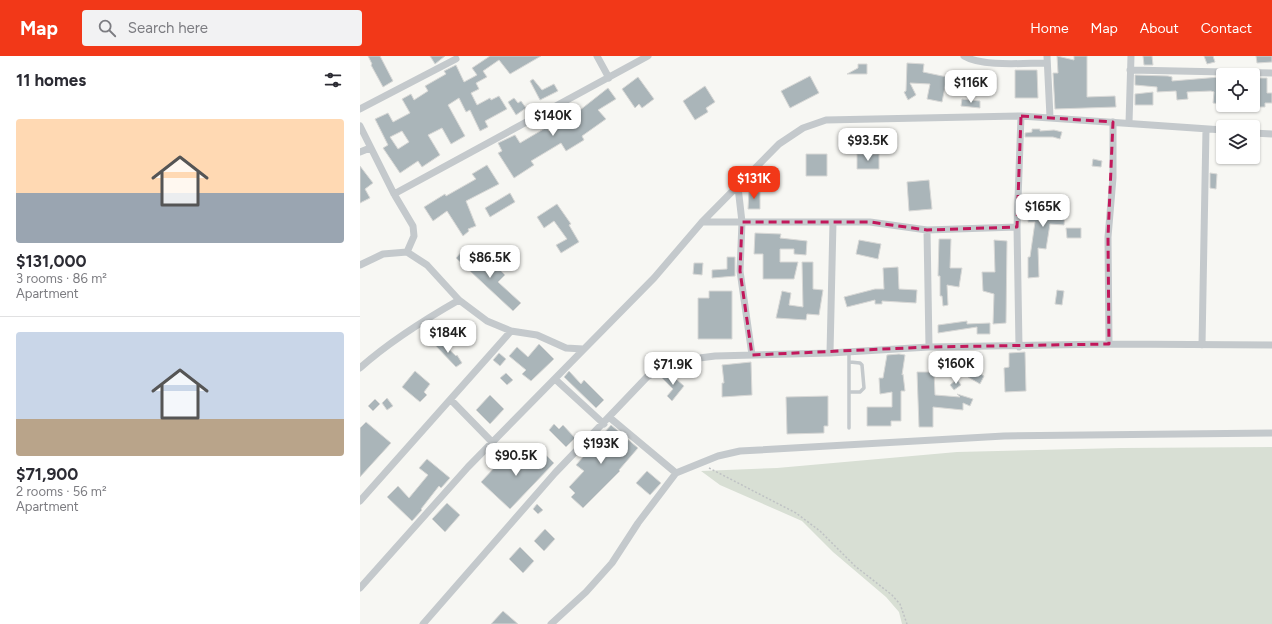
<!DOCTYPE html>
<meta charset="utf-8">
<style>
body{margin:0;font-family:Figtree,sans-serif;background:#f2f2f3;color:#2b2b33;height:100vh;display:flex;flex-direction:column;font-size:15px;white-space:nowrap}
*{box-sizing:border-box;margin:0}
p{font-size:13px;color:#7c7c81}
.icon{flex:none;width:22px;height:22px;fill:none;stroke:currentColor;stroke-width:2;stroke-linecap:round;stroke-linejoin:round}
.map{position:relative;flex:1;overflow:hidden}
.sheet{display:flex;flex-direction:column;background:#fff;width:360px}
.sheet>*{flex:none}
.buttons{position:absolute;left:856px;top:12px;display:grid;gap:8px}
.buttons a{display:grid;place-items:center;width:44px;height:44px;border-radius:4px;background:#fff;box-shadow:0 1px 3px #0004;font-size:20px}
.price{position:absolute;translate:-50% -34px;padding:0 9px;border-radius:8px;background:#fff;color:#222;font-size:13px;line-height:26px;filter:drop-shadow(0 1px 2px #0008)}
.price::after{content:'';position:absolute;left:50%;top:24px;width:12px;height:9px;margin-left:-6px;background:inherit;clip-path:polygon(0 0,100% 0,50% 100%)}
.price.selected{background:#f23818;color:#fff}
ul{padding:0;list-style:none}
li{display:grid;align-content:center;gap:8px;height:212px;padding:0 16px}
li+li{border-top:1px solid #e1e1e2}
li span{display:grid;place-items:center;height:124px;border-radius:4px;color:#555}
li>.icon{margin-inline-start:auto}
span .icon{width:72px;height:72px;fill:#fffc;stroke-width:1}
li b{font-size:17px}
h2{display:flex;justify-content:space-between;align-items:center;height:48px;padding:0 16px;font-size:17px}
header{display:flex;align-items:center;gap:24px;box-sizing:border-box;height:56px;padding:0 20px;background:#f23818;color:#fff}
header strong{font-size:19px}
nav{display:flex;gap:22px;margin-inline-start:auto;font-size:14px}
.search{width:280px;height:36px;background:#f2f2f3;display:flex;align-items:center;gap:10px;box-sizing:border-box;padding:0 14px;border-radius:4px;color:#7c7c81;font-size:15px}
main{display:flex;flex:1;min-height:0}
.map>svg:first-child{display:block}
.green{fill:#d8dfd4}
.building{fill:#aab5b9;stroke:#d8d8d6;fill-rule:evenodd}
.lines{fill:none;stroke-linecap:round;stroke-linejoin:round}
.path{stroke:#bfc2c4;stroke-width:1.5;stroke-dasharray:2 2;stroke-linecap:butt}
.lane{stroke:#c4c9cc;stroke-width:3.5}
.street{stroke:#c4c9cc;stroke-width:7}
.marked{fill:none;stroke:#c2185b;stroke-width:3;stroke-dasharray:8 5;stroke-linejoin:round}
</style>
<header>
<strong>Map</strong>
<div class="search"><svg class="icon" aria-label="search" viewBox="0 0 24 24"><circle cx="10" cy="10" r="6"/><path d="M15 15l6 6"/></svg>Search here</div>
<nav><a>Home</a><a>Map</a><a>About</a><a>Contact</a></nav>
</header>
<main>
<section class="sheet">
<h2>11 homes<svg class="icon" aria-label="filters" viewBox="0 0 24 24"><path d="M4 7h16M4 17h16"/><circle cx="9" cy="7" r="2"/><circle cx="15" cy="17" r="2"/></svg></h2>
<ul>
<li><span style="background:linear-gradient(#ffd9b3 60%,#9aa5b1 0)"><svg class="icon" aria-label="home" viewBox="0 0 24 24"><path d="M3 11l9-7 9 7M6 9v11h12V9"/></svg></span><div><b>$131,000</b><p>3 rooms · 86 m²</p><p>Apartment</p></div></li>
<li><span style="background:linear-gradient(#c9d6e8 70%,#b9a48a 0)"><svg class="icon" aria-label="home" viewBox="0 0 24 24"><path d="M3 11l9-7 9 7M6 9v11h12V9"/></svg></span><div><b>$71,900</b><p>2 rooms · 56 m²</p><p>Apartment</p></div></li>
</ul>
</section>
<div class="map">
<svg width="912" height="568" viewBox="0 0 912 568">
<rect width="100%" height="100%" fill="#f7f7f3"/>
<!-- green -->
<path class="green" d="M912 391V568H542L539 556 526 541 473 496 442 465 360 429 341 415 417 412 597 396 761 392Z"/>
<!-- building -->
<path class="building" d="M8 0H20L33 25 23 31 11 9 12 8Z
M70 0H85L75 8Z
M130 0H181L150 18 139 4 123 15 127 21 116 27 119 33 111 37 117 49 130 42 131 44 139 40 147 53 125 65 128 71 120 75 110 54 106 56 99 42 88 49 105 80 91 88 82 72 68 79 80 99 62 111 58 105 40 117 23 92 28 89 15 63 28 57 33 66 50 57 42 43 51 38 54 44 68 35 65 30 86 18 84 15 96 9 104 26 117 19 112 12ZM42 75 49 86 38 93 30 81Z
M697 0 714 4V0H727V41L755 40 756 51 695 53 693 17H698Z
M783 0H792L793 9H784Z
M844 0H853L855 6 847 8Z
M896 0H912V6L897 7Z
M547 7 564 8 563 16 587 21 582 46 567 43 570 28 550 27 556 39 548 44 544 36 546 35Z
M498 8H507V18H487L498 12Z
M655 14H677L678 42H655Z
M775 19 808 20 812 21V25L860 21V27H863V36H861L860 48 853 47 854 36 851 35 827 36 828 43 817 44 816 35 797 36V31L775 29Z
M450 20 459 37 430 52 421 35Z
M278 21 294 43 282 52 279 48 275 52 262 33Z
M893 22H907V37H912V47H905V51H893Z
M173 23 182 34 194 28 198 35 180 44 170 25Z
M345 30 355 46 346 52 348 56 335 64 323 45Z
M248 32 256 43 238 54 246 63 222 80 224 84 206 95 201 87 171 105 174 109 154 122 138 97 142 95 138 87 155 79 160 87 187 71 189 75 200 68 202 72 217 62 215 58Z
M793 36V49H775V38Z
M154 42 158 47 161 45 166 52 156 59 148 46Z
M602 43 620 45V52L601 50Z
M672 73H680V75L694 74 702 76 700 83 693 81H665V77L672 76Z
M446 98H467V120H446Z
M497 98H519V113H497Z
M733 103 742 105 741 111 732 110Z
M127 109 139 128 106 145 116 170 108 173 109 175 103 180 87 155 73 165 64 151 85 138 86 140 116 123 112 118Z
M0 110 13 127 5 133 10 142 0 147Z
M850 117 857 118 856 133 850 132Z
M569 124 572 153 549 155 547 126Z
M389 135 400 136V153H388Z
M150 137 155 146 130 161 125 152Z
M669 144 706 147 704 169 690 168 686 193 678 192 679 221 668 222V201H670L675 166H668Z
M197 148 211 168 209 169 219 186 201 197 196 189 207 183 194 165 184 172 177 161Z
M706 172H721V182H707Z
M395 177 421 178 420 182 447 185 446 199 434 198V193H420V206H438L434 223H403V198H394Z
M579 183H591L590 212H602L599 231 587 229 588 249 583 250 582 240H580V220H578Z
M499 184 521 188 518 203 496 198Z
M634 184 647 185 646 267 633 268 634 238 623 235 622 216H635Z
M103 194 125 214 132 206 145 219 138 226 161 247 153 255 96 202Z
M367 201H375V220L352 222V214L367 213Z
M442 206H453V233L463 234 459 259 447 258 446 264 416 262 422 235 431 237 429 249 443 251Z
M334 207H343L342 219 333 218Z
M538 211 539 233 557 234 556 247 522 245V248H515V244L487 251 484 241 515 233H524L523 212Z
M697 234 704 235 702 249 695 248Z
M349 235H372V283H338V242H349Z
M607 265V268L630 267V278H617V271L578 277V269Z
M79 284 96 300 97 299 102 307 96 311 74 288Z
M179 288 194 303 171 325 162 318 166 314 149 300 157 291 168 301Z
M665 296 666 335 645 336 644 312 649 311V297Z
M139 297 146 303 140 310 133 304Z
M539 298 545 299 542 319 543 318 545 335H541V365H531V370H507V351H532V336L520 338 519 322H523L527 299Z
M615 304 622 308 618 316 624 320 620 328 608 321Z
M391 306 392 339 362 341V327H364L362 309Z
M55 315 70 328 64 336 67 339 60 346 42 331Z
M209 315 221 328 224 324 244 344 236 352 204 321Z
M308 316 324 330 312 345 307 340 313 333 302 322Z
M557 316H574L575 339 600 341 597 338 613 343 610 350 603 347V354L573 351V371H559Z
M146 317 153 324 147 329 140 322Z
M597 323 601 329 594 334 590 329Z
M130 339 144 353 130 368 116 354Z
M468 340V370H464V377L427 378 426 341Z
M27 342 33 350 27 354 22 347Z
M15 343 20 348 13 355 8 350Z
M6 366 31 387 0 421V372Z
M194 368 199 373 203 369 215 382 206 391 189 374Z
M251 369 278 392 259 414 260 415 223 452 211 441 215 437 209 431 224 415 216 409Z
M173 395 182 404 186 399 194 407 150 453 121 426 148 397 160 408Z
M67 403 90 422 81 432 79 430 61 453 62 454 52 465 27 441 38 430 49 442 68 419 59 412Z
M287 415 301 427 290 439 276 427Z
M87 447 100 459 85 476 72 463Z
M177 448 183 454 178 458 173 453Z
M185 473 195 483 184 495 174 485Z
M160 491 174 505 163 517 149 503Z
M143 555 158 568H131Z"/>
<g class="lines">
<!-- path -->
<path class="path" d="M349 412 436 457 460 475 495 510 532 539 540 548 547 568"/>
<!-- lane -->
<path class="lane" d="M489 296V372
M489 336H500L504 332 502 309 500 307 490 306"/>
<!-- street -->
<path class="street" d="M237 0 249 22
M604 0C622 11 665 7 686 7
M687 0 690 61
M770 14 912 17
M0 53 96 3
M769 67 771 0
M0 70 34 138 53 170 54 180 47 196
M893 77 912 78
M0 96 10 92
M378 131 382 166 380 215 392 299
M34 138 288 0
M342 166H510L567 174 657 171
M567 174 569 291
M0 209 23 198 47 196 67 209 99 244 127 265 151 275 177 279 206 292 223 293
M749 288 748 181 753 122V66
M842 289 846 73
M659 291 657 171 661 60
M470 297 473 166
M0 312C30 285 64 264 99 244
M195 323 244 368
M91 344 133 387
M249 361 316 417
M0 445 151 275
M0 532 108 411 294 222 342 166 419 88 443 72 466 64 661 60 863 74
M63 568 195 417 266 343 287 321 316 305 355 300 470 297 569 291 749 288 912 289
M191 568 226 536 252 507 278 467 316 417 358 400 380 395 644 380 912 377"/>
</g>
<!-- marked area -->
<path class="marked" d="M661 60 753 66 748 181 749 288 569 291 392 299 380 215 382 166H510L567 174 657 171Z"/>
</svg>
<div class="buttons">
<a><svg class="icon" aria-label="locate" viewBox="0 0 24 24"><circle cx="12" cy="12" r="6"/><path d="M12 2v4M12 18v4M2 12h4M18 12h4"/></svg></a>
<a><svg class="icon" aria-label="layers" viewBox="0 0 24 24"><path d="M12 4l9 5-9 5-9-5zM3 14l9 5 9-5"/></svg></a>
</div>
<b class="price" style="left:611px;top:48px">$116K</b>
<b class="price" style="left:193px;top:81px">$140K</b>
<b class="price" style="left:508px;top:106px">$93.5K</b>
<b class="price selected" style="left:394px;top:144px">$131K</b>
<b class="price" style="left:683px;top:172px">$165K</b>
<b class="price" style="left:130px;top:223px">$86.5K</b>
<b class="price" style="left:88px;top:298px">$184K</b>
<b class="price" style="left:596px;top:329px">$160K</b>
<b class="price" style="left:313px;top:330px">$71.9K</b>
<b class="price" style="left:241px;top:409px">$193K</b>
<b class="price" style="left:156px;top:421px">$90.5K</b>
</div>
</main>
